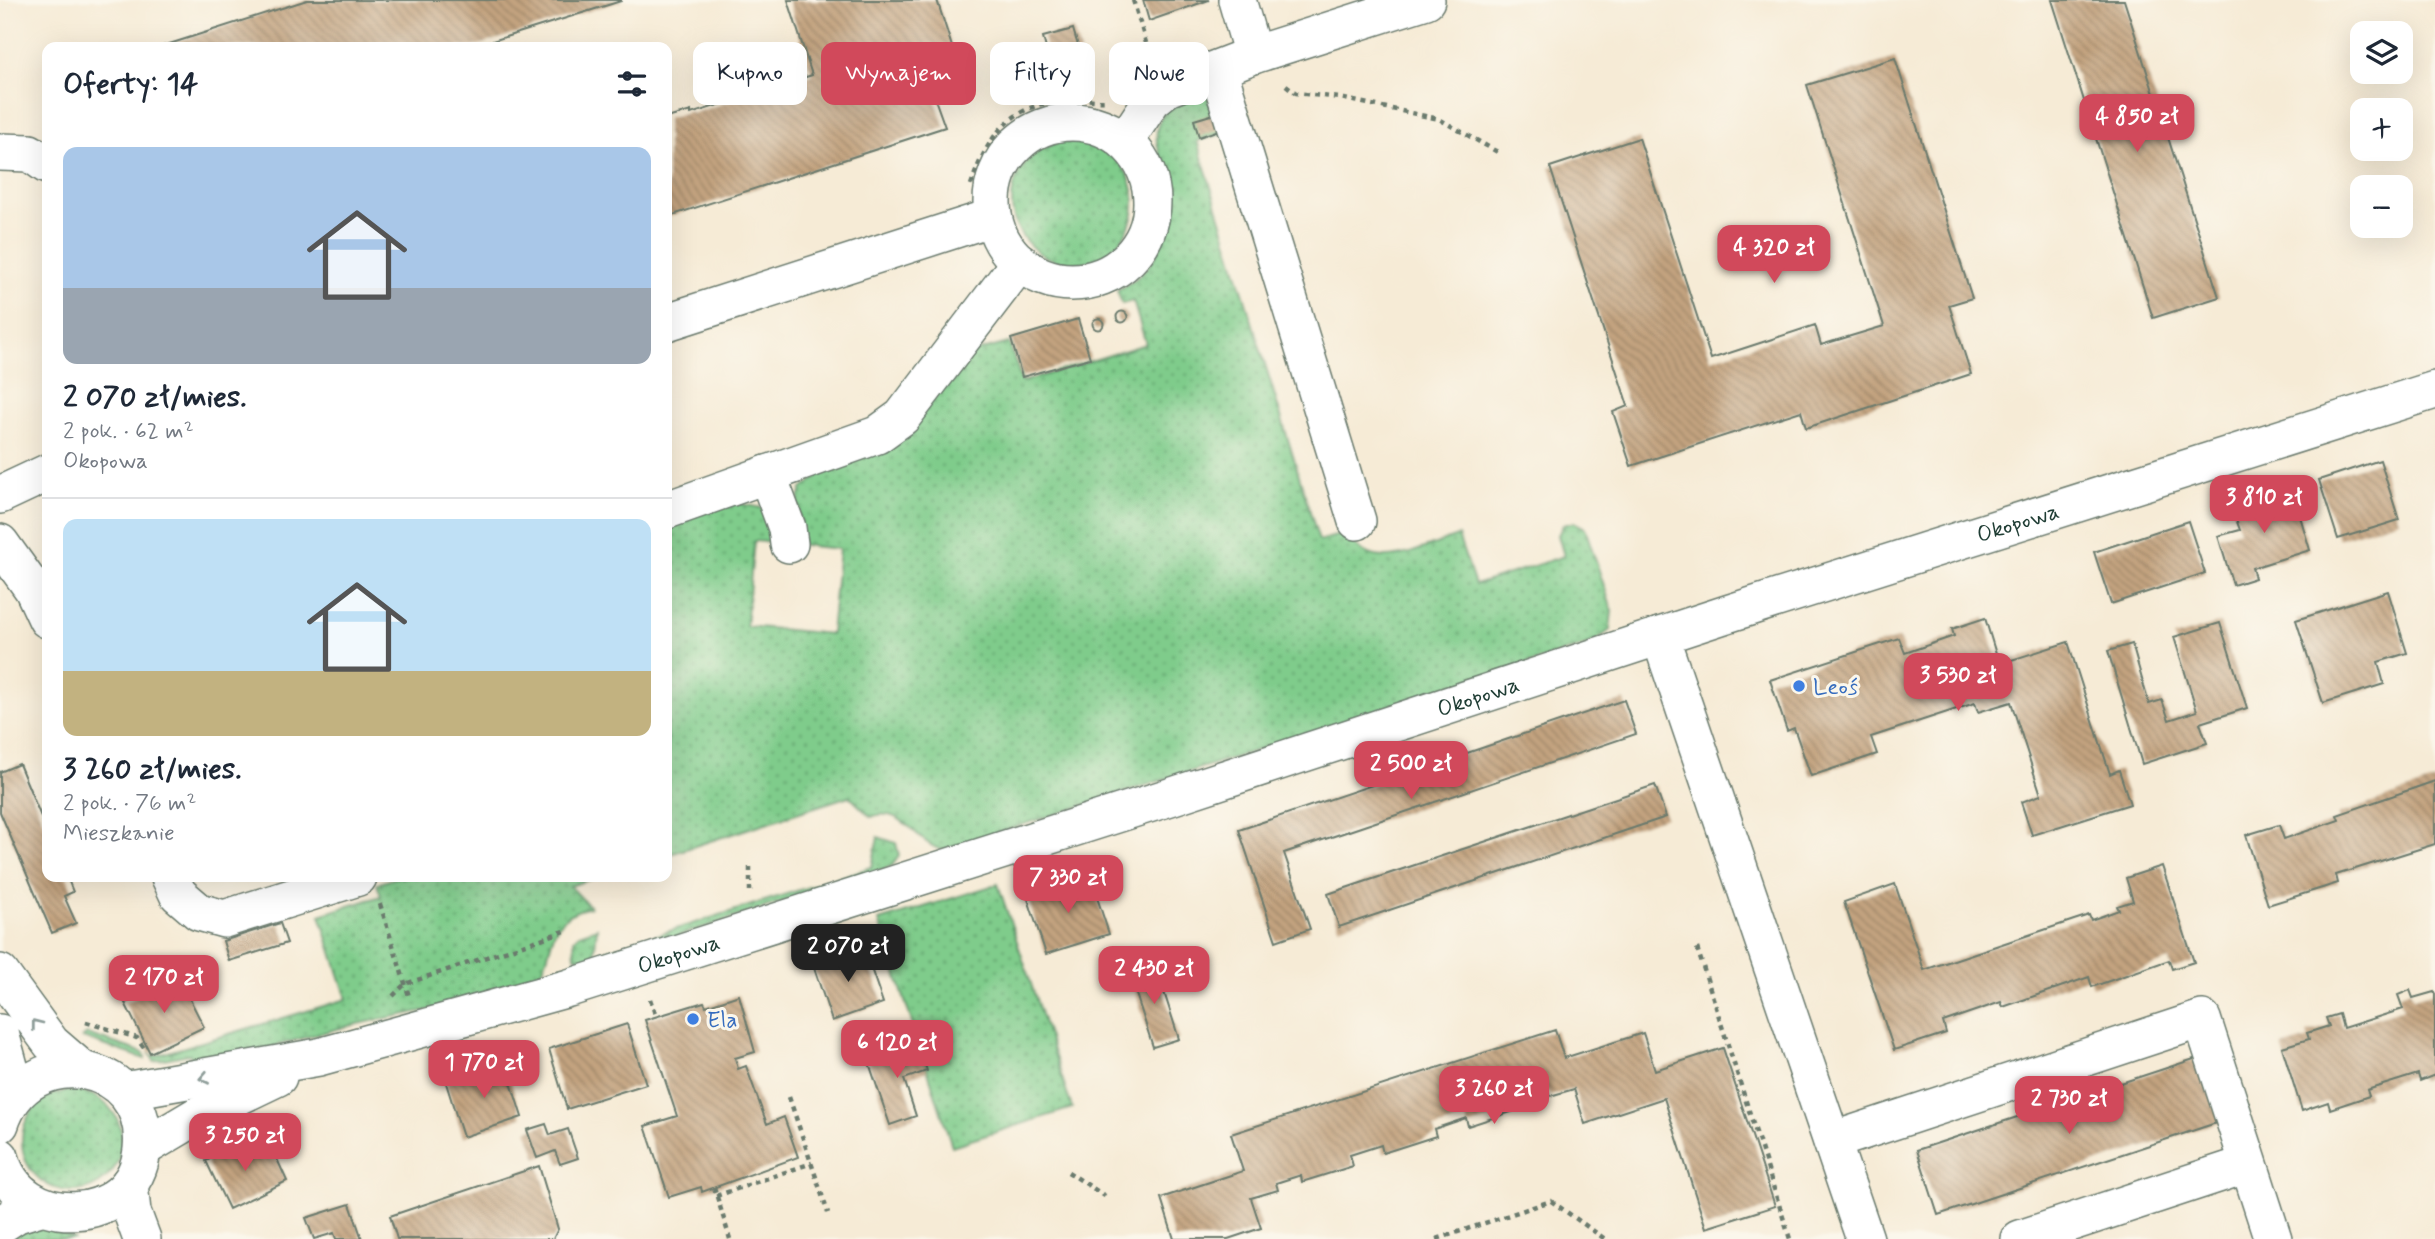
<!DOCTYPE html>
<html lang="pl">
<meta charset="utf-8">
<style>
body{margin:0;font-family:Mynerve,sans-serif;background:#f6f6f7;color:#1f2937;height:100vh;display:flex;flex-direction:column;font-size:26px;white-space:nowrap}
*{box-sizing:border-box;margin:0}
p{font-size:23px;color:#747a83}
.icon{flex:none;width:38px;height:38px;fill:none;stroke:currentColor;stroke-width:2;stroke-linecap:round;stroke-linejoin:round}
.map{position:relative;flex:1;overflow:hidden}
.side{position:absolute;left:42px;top:42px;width:630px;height:840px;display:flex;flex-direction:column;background:#fff;border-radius:14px;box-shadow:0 7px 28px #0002}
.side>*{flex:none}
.banner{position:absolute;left:693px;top:42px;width:665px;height:63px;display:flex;gap:14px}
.fabs{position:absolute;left:2350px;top:21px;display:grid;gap:14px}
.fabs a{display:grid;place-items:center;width:63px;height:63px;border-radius:14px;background:#fff;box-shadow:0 7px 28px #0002;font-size:35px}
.price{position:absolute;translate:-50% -60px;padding:0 16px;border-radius:14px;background:#d1495b;color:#fff;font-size:23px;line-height:46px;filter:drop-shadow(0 2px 4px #0008)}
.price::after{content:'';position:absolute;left:50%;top:42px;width:21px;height:16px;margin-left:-10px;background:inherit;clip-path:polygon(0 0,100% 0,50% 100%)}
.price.on{background:#222;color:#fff}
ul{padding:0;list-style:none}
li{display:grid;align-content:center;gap:14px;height:371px;padding:0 21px}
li+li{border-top:2px solid #e0e1e3}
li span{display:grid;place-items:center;height:217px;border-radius:14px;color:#555}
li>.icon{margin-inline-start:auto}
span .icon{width:126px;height:126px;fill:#fffc;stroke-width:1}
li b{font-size:30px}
h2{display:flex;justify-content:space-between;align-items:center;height:84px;padding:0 21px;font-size:30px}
.tag{padding:0 24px;border-radius:14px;background:#fff;box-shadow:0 7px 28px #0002;font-size:24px;line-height:63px}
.tag.on{background:#d1495b;color:#fff}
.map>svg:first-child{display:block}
.grass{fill:url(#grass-dots);stroke:#4f8460;stroke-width:2}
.building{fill:url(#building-back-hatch)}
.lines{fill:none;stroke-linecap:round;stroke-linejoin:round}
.minor-casing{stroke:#6a7a6d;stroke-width:40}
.path{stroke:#6a7a6d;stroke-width:4.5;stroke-dasharray:5 5;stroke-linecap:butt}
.minor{stroke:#fff;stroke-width:37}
.oneway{stroke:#8f9e9a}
.shop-dot{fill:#3f7fe0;stroke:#fbf7ec;stroke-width:2.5}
.labels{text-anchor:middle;stroke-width:6;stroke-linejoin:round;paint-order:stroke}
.street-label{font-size:23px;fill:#1f3d34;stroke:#fbf7ec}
.shop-label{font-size:23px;fill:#366cbe;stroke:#fbf7ec;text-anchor:start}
</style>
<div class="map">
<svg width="2435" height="1239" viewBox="0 0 2435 1239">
<defs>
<pattern id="grass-dots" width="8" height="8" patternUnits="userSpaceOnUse" patternTransform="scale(1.75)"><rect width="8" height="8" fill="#7fcc8b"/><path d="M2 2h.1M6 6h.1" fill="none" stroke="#67a772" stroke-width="1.8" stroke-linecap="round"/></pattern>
<pattern id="building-back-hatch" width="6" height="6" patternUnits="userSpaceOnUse" patternTransform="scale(1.75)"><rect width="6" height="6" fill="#c3a37f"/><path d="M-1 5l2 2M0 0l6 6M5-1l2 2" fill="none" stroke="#9e8669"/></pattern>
</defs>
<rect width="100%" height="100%" fill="#fbf7ec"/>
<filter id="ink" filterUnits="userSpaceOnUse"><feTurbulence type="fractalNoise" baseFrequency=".0143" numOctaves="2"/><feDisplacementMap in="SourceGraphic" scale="14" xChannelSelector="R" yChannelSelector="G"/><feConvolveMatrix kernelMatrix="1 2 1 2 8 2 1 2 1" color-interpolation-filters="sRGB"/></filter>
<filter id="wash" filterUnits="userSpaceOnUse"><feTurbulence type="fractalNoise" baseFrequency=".00686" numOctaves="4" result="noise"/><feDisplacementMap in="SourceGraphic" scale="28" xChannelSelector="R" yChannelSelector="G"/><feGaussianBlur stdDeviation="1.57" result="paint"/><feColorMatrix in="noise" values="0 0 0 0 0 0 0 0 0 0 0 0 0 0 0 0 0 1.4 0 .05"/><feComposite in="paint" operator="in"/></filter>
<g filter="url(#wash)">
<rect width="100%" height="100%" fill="#f6ebd6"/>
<!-- grass -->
<path class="grass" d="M1205 90 1224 133 1197 141 1319 541 1346 533C1372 578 1419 548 1458 536L1475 585 1564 556 1558 535 1563 525 1574 522 1585 528 1612 610 1610 630 1593 643 943 850C916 845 904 804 871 817L849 796 667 855V524L733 502 762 508 780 543 754 541 746 626 831 634 839 549 802 545 798 502 802 489 971 353 1009 343 1022 382 1146 344 1133 301 1122 304 1117 290C1158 272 1178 221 1168 180 1164 162 1151 141 1159 122 1167 101 1186 97 1205 90Z
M1012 202a61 61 0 1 1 122 0a61 61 0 1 1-122 0Z
M878 837 896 843 899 856 892 866 591 964 575 956 574 939 579 934 597 928 594 955 872 867Z
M398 877H597L570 886 590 907C531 920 566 969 523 985 463 1008 399 1013 337 1029 289 1041 242 1056 194 1069L190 1054 154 1061 150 1054 155 1056 347 999 320 915 381 896 377 884Z
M998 884 1072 1108 952 1146 879 921Z
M87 1034 144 1053 145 1059 82 1038Z
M22 1141a50 50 0 1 1 100 0a50 50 0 1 1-100 0Z
M39 1226 52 1228 75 1239H2Z"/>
<g id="blocks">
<!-- building -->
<path class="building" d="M307 0H621V1L473 47H160Z
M788 0H937L962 78 931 88 945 127 667 217V118L691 111V114L812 75Z
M1143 0H1209L1149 21Z
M2052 0H2124L2219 297 2153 318Z
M1073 29 1082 59 1051 68 1043 37Z
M1895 58 1972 298 1949 305 1971 374 1806 428 1801 411 1631 466 1613 412 1628 406 1550 167 1639 138 1711 359 1815 325 1821 345 1884 326 1807 85Z
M1214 114 1219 130 1199 137 1194 120Z
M1116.5 317a5.5 5.5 0 1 1 11 0a5.5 5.5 0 1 1-11 0Z
M1092.5 324a5.5 5.5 0 1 1 11 0a5.5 5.5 0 1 1-11 0Z
M1078 319 1090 358 1022 377 1011 339Z
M2380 460 2399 520 2338 539 2319 480Z
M2292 489 2310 550 2252 568 2255 578 2233 585 2218 536 2240 530 2232 508Z
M2188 521 2205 573 2111 604 2094 552Z
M2388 591 2407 653 2378 662 2384 684 2323 703 2296 620Z
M1985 618 1999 664 2068 642 2110 774 2119 770 2130 804 2032 835 2021 802 2041 795 2011 702 1978 712 1975 703 1871 737 1877 754 1811 776 1794 728 1787 731 1770 680 1899 638 1905 653 1954 636 1952 629Z
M2220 623 2247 708 2200 723 2207 743 2142 764 2108 651 2132 644 2149 704 2162 700 2169 720 2197 711 2174 637Z
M1624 700 1636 734 1284 853 1310 929 1276 941 1239 830Z
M19 764 47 831V877H67L73 892 64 896 76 923 52 933 0 812V772Z
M2435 781V844L2336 875 2338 883 2268 905 2246 835 2279 825 2284 839 2339 820 2337 815Z
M1655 785 1666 817 1339 927 1328 894Z
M2162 866 2194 962 2172 969 2169 960 2092 987 2089 977 2003 1007 2001 1002 1943 1022 1946 1033 1894 1050 1844 902 1895 884 1924 970 2089 915 2091 920 2119 910 2117 906 2133 901 2126 878Z
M1090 876 1109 934 1046 954 1027 896Z
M280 923 287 943 229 961 223 941Z
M864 948 883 1003 832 1021 813 965Z
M1155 964 1179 1039 1153 1047 1129 972Z
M178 976 204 1027 150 1053 125 1003Z
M2410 990 2413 998 2434 992 2435 994V1075L2420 1081 2418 1074 2367 1090 2369 1096 2330 1109 2328 1102 2302 1111 2282 1047 2309 1039 2307 1033 2329 1026 2326 1018 2339 1014 2343 1028 2403 1009 2398 995Z
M739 995 755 1052 735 1058 738 1069 746 1066 767 1124 784 1117 798 1157 702 1192 701 1187 669 1197 645 1126 677 1116 645 1020 704 1002 706 1006Z
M627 1024 646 1084 567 1109 549 1049Z
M1555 1030 1564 1058 1643 1033 1655 1070 1723 1048 1775 1206 1706 1228 1664 1098 1585 1124 1574 1089 1550 1096 1548 1091 1512 1103 1514 1111 1468 1126 1466 1118 1434 1129 1436 1136 1383 1153 1381 1145 1350 1155 1353 1166 1302 1182 1301 1175 1276 1183 1278 1190 1251 1198 1261 1228 1228 1239H1174L1161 1198 1243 1171 1231 1134Z
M918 1043 927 1071 904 1079 916 1116 890 1125 868 1060Z
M2200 1057 2222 1121 1938 1215 1917 1150Z
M505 1064 522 1117 463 1137 446 1083Z
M546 1124 550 1135 568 1129 578 1158 560 1164 555 1151 537 1158 527 1130Z
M249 1139 257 1155 272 1148 287 1181 229 1209 206 1161Z
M539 1166 558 1229 553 1239H397L390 1216Z
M350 1204 362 1239H336L334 1233 314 1239 306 1218Z"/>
</g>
</g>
<g filter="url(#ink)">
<use href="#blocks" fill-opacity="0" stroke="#6a7a6d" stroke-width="2"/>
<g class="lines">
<!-- minor casing -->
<g class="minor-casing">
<g id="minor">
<path d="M1237 0 1253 55"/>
<path d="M1218 69 1357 521"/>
<circle cx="1072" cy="202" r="80"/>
<path d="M1125 141 1152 100 1167 88 1253 55 1426 0"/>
<path d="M0 152 30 153 47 165"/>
<path d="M667 322 993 217"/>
<path d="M767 474 787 528 789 544"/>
<path d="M0 495 47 473"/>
<path d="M667 510 877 435 902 417 1020 262"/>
<path d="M0 543 33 589 47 619"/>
<path d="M1660 636 1865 1239"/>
<path d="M170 877 178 894 199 912 224 919 358 877"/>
<path d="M0 973 51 1043 80 1068"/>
<path d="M0 1033 16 1092"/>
<path id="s1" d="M124 1091 319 1057 569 988 1170 797 1727 614 2435 390"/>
<path d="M0 1124C28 1038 151 1060 142 1149 135 1228 18 1232 0 1157"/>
<path d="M1832 1141 2202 1019 2273 1239"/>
<path d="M143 1148 197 1116 278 1077"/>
<path d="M129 1184 132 1212 142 1239"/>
<path d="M0 1225 17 1214 40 1207"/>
<path d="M2020 1239 2248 1164"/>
</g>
</g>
<!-- path -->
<path class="path" d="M1133 0 1150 56
M1286 85 1296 93 1340 98 1439 119 1501 154
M971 185C988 134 1011 104 1069 99 1082 98 1095 101 1107 100
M750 867V891
M380 904 409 996
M1697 948 1790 1239
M393 996 405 984 568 930
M650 999 656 1017
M86 1022 137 1038 145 1050
M789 1097 828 1213
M1068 1172 1105 1196
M714 1187 730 1239
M716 1196 812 1163
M1437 1239 1551 1201 1605 1239"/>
<!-- minor -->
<use href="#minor" class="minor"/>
</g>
<!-- one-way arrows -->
<defs><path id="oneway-chevron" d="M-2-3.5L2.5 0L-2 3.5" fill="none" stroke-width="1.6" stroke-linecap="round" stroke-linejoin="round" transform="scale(1.75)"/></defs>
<g class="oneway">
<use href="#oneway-chevron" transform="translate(36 1024) rotate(-128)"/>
<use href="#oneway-chevron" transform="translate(204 1078) rotate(169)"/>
</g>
</g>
<!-- markers -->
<g class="shop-dot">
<circle cx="1799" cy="686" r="7"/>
<circle cx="693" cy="1019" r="7"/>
</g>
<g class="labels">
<!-- street labels -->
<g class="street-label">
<text dy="8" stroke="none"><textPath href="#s1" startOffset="1979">Okopowa</textPath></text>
<text dy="8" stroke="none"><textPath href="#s1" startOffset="1412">Okopowa</textPath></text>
<text dy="8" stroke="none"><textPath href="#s1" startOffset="572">Okopowa</textPath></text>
</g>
<!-- shop labels -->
<g class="shop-label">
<text x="1813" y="694">Leoś</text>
<text x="707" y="1027">Ela</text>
</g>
</g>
</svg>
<div class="fabs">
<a><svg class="icon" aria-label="layers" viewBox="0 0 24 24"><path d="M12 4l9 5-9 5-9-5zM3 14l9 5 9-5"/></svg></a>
<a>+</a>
<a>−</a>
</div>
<b class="price" style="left:2137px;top:154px">4 850 zł</b>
<b class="price" style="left:1774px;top:285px">4 320 zł</b>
<b class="price" style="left:2264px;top:535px">3 810 zł</b>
<b class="price" style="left:1958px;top:713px">3 530 zł</b>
<b class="price" style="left:1411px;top:801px">2 500 zł</b>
<b class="price" style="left:1068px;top:915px">7 330 zł</b>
<b class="price on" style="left:848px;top:984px">2 070 zł</b>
<b class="price" style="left:1154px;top:1006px">2 430 zł</b>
<b class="price" style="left:164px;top:1015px">2 170 zł</b>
<b class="price" style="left:897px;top:1080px">6 120 zł</b>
<b class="price" style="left:484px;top:1100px">1 770 zł</b>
<b class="price" style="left:1494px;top:1126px">3 260 zł</b>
<b class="price" style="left:2069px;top:1136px">2 730 zł</b>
<b class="price" style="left:245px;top:1173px">3 250 zł</b>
<div class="banner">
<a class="tag">Kupno</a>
<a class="tag on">Wynajem</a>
<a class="tag">Filtry</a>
<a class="tag">Nowe</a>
</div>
<section class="side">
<h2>Oferty: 14<svg class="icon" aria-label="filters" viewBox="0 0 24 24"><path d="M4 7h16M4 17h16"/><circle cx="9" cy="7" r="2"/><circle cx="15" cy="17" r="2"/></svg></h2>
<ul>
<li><span style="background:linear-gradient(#a9c7e8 65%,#9aa5b1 0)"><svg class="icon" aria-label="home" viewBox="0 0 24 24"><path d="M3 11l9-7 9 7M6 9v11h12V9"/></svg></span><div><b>2 070 zł/mies.</b><p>2 pok. · 62 m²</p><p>Okopowa</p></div></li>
<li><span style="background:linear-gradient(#bfe0f5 70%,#c2b280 0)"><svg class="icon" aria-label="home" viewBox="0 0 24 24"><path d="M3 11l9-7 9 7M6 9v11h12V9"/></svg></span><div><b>3 260 zł/mies.</b><p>2 pok. · 76 m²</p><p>Mieszkanie</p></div></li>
</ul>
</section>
</div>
